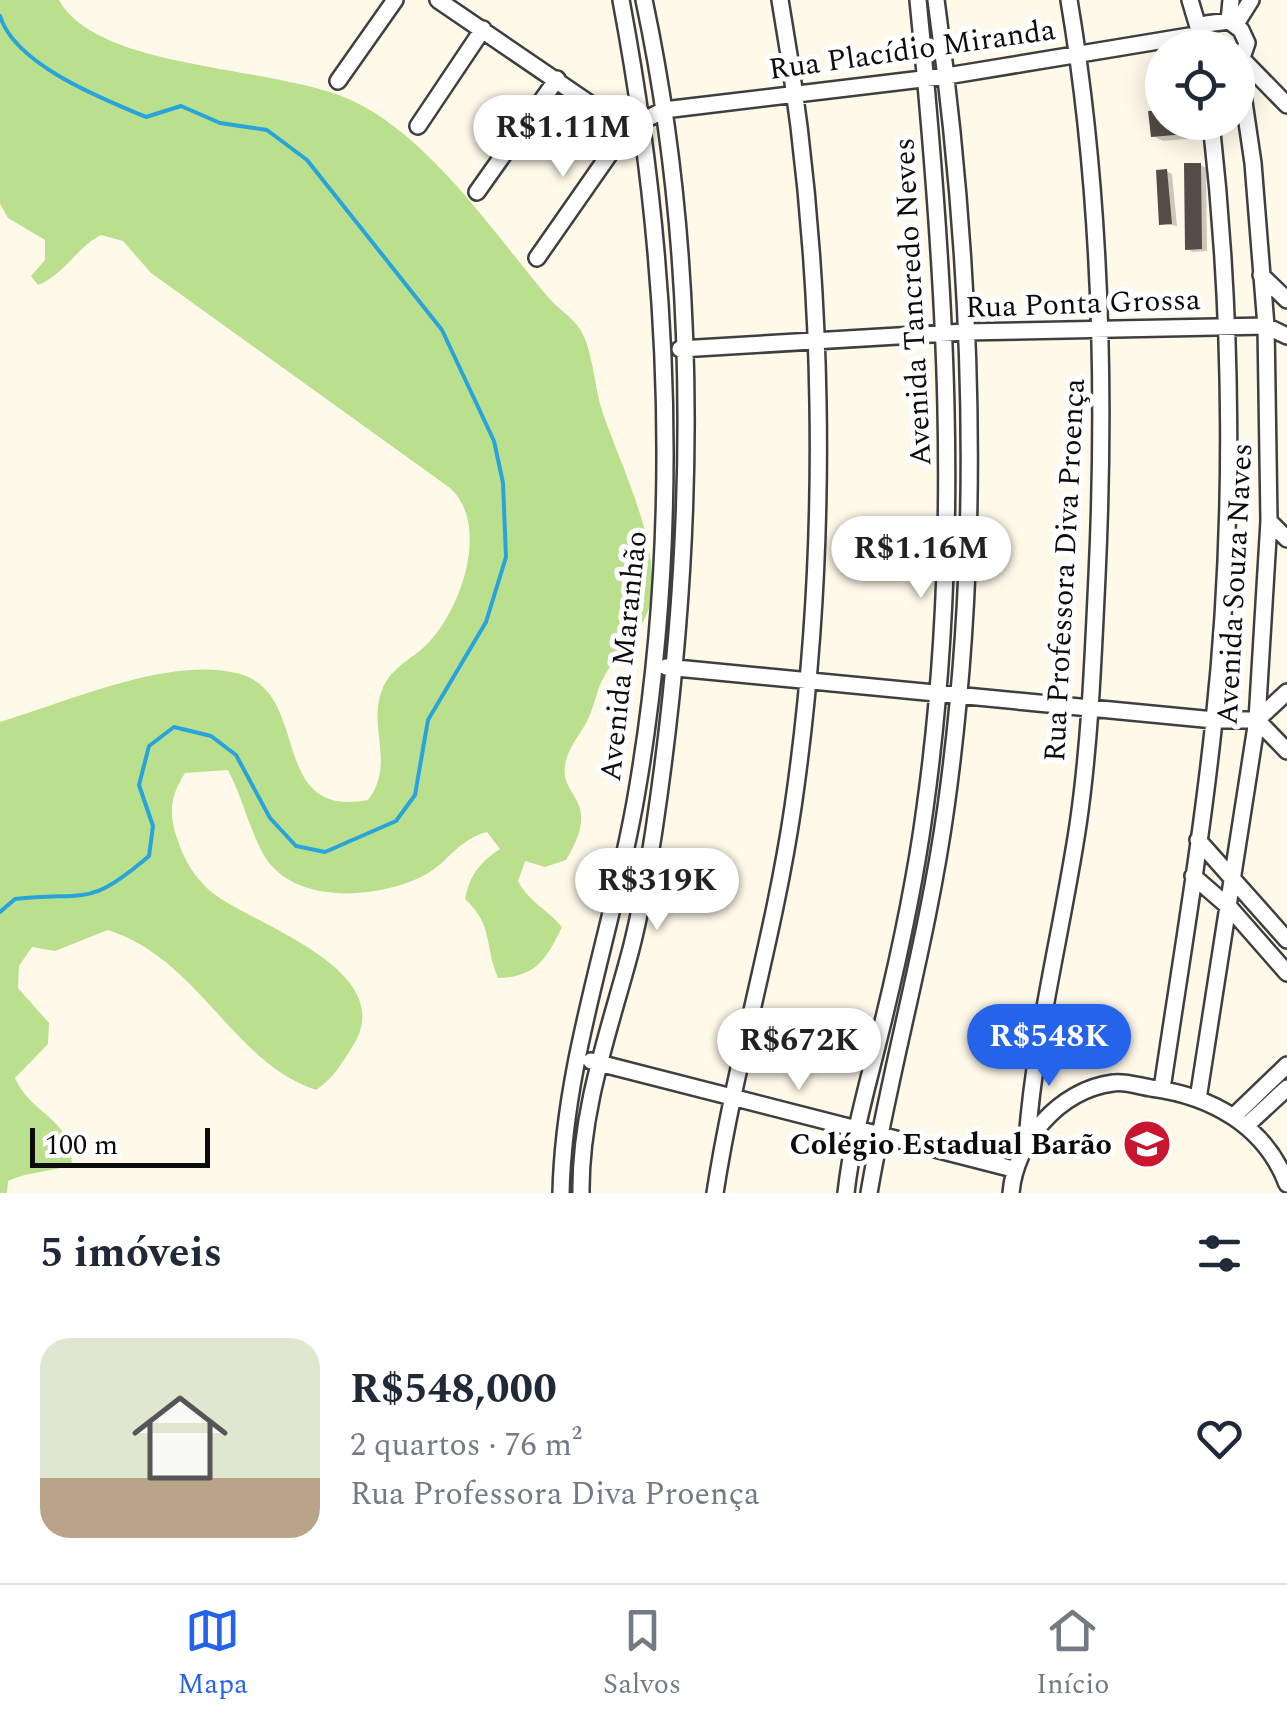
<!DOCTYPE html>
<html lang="pt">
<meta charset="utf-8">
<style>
body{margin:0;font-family:Spectral,serif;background:#f2f2f3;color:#1f2937;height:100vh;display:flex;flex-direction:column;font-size:38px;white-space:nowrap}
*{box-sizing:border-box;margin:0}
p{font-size:32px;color:#747a83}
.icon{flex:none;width:55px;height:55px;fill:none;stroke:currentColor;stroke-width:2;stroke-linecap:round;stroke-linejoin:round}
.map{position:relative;height:1193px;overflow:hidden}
.side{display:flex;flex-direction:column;background:#fff;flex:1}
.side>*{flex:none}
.buttons{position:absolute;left:1145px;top:30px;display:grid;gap:20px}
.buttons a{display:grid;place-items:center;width:110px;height:110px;border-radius:50%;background:#fff;box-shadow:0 5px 25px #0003;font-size:50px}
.scale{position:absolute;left:30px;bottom:25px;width:180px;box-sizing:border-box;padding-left:10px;border:5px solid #0c0c0c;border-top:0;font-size:28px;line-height:35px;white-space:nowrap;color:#0c0c0c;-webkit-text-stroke:8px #fff;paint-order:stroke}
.price{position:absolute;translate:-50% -85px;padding:0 22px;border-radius:35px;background:#fff;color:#222;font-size:32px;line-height:65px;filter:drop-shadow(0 2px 5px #0008)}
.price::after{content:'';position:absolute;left:50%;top:60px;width:30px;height:22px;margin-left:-15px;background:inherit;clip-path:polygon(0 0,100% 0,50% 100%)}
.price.on{background:#2563eb;color:#fff}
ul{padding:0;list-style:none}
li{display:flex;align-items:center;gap:30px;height:250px;padding:0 40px}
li+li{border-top:2px solid #e0e1e3}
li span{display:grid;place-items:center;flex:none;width:280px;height:200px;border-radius:30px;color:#555}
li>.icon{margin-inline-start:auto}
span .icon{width:120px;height:120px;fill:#fffc;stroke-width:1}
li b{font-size:42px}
h2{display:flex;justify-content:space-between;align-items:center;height:120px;padding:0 40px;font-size:42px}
.tab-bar{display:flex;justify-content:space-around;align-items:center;height:140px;border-top:2px solid #e0e1e3;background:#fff;font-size:28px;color:#747a83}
.tab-bar a{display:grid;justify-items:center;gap:5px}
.tab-bar .on{color:#2563eb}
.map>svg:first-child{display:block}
.forest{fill:#bae08e}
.shadow{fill:#0003}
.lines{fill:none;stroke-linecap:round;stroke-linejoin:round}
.stream{stroke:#28a4db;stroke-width:4}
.building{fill:#554b47}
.minor-casing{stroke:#3f3f3f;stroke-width:20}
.minor{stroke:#fff;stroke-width:15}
.labels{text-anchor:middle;stroke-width:10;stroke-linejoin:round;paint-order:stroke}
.street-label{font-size:30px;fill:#0c0c0c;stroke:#fff}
.poi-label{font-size:30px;font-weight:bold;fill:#0c0c0c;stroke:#fff;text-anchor:end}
</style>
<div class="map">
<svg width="1287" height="1193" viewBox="0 0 1287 1193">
<rect width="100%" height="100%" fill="#fff9ea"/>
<!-- forest -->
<path class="forest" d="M0 0H59C98 71 275 65 351 100 429 136 493 232 548 297 557 308 571 316 580 329 594 352 594 390 604 416 622 469 659 540 651 598 647 629 620 649 605 675 597 688 595 704 589 717 583 731 572 742 567 757 553 800 606 793 566 860L545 867 525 861 518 881C529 902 547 909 562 927 546 960 536 977 498 978 484 945 494 926 465 899 470 875 479 863 500 849L487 832C456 841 450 861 425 875 377 900 287 907 260 848 248 823 241 795 228 770L185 773C171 795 168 812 177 838 184 860 195 879 214 894 257 926 398 970 354 1044 342 1063 334 1078 316 1090 233 1063 199 959 108 930L55 951 32 947 19 966 18 988 49 1023 48 1044 15 1078C33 1117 72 1117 72 1165 50 1172 30 1171 8 1181L7 1193H0V722C68 702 170 655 240 674 312 694 267 819 368 800 396 763 367 728 382 690 391 666 414 659 430 641 462 606 490 524 450 488L151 273 123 241 101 235C77 247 64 275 38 285L31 276 45 260V240L8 218 0 204Z"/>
<!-- shadow -->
<path class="shadow" d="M1162 113V122H1205L1207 137 1163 141 1153 136 1151 114Z
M1200 165 1206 168 1207 251 1193 252 1187 249Z
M1166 171 1172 174 1177 226 1161 223Z"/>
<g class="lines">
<!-- stream -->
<path class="stream" d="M0 16C15 65 103 99 146 117L181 106 220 123 267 130 307 160 442 330 494 441 503 483 506 557 486 622 428 720 415 795 396 821 325 852 296 846 270 818 236 755 211 736 174 727 149 746 139 785 153 826 149 856C87 909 88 891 15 899L0 912"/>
</g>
<!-- building -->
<path class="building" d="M1162 110V122H1197L1198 133 1151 137 1148 111Z
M1184 163H1201L1202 249 1185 250Z
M1167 169 1172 224 1159 225 1156 170Z"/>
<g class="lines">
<!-- minor casing -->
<g class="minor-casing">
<path id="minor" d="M438 0 627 129 664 110 947 76 1195 35
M1190 0 1199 30
M1229 21 1231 0
M1236 24 1251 0
M1192 48 1195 35 1206 24 1229 21 1241 30 1247 43 1238 69
M1244 61 1287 105
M338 81 395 0
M418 126 483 29
M477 192 557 79
M537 258 627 129
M1261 275 1287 300
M680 349 965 332 1266 326 1287 336
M1269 521 1287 539
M666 667 1214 720H1257L1287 751
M1257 720 1287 692
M1198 840 1287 940
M1193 876 1230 908 1287 973
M591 1061 1013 1169
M1162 1089C1180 967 1201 844 1214 721 1235 525 1233 318 1211 122
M1198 1099 1257 720 1269 521 1266 326 1253 163 1239 68
M1234 1116 1287 1065
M1247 1125 1287 1088
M1027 1140C1035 1034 1062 931 1078 825 1090 743 1093 659 1097 576 1106 383 1101 190 1069 0
M561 1193C564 1057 615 925 637 791 682 528 670 261 621 0
M581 1193C580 1109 610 1029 631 949 641 910 648 869 654 830 695 556 702 272 644 0
M715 1193C735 1063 774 937 793 807 831 547 826 259 780 0
M846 1193C852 1138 868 1084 881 1030 899 957 915 883 925 808 963 536 945 271 918 0
M869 1193C891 1064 928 938 946 807 983 541 973 266 936 0
M1011 1193C1015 1142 1059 1090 1113 1083 1124 1081 1139 1086 1151 1088 1212 1096 1265 1126 1287 1184"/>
</g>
<!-- minor -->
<use href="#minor" class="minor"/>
</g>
<!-- icons -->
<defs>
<g id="school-disc" transform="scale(2.5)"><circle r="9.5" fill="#c9162e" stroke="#fff"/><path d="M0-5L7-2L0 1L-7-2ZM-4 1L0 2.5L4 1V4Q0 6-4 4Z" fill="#fff"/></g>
</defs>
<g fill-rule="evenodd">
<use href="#school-disc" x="1147" y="1144"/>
</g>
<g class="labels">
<!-- street labels -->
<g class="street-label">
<text transform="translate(912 49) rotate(-8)" y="10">Rua Placídio Miranda</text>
<text transform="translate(912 302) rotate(-93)" y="10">Avenida Tancredo Neves</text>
<text transform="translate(1083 303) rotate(-2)" y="10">Rua Ponta Grossa</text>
<text transform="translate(1064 570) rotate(-87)" y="10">Rua Professora Diva Proença</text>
<text transform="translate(1234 584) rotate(-87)" y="10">Avenida Souza Naves</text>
<text transform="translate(623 656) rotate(-84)" y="10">Avenida Maranhão</text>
</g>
<!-- poi labels -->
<g class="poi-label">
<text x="1112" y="1154">Colégio Estadual Barão</text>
</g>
</g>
</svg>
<div class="buttons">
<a><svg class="icon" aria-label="locate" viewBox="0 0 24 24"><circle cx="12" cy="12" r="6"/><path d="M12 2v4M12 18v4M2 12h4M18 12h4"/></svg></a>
</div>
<div class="scale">100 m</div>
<b class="price" style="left:563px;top:180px">R$1.11M</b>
<b class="price" style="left:921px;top:601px">R$1.16M</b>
<b class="price" style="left:657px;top:933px">R$319K</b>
<b class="price on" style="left:1049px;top:1089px">R$548K</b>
<b class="price" style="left:799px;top:1093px">R$672K</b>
</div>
<section class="side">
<h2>5 imóveis<svg class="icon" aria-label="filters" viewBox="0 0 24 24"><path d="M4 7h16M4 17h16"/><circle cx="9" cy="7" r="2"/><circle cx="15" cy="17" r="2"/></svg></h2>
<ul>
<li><span style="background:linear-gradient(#dfe7d0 70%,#b9a48a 0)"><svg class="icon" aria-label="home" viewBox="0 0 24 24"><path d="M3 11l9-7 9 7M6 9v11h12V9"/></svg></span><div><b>R$548,000</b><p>2 quartos · 76 m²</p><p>Rua Professora Diva Proença</p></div><svg class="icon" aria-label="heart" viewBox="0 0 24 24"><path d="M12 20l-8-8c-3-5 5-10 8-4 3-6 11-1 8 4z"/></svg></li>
</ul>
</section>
<nav class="tab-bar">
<a class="on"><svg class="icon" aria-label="map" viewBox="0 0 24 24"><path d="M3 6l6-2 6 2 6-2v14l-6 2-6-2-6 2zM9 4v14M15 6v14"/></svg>Mapa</a>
<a><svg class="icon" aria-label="saved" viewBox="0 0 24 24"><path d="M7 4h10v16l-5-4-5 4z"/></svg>Salvos</a>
<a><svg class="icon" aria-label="home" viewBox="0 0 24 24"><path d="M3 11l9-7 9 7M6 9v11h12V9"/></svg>Início</a>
</nav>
